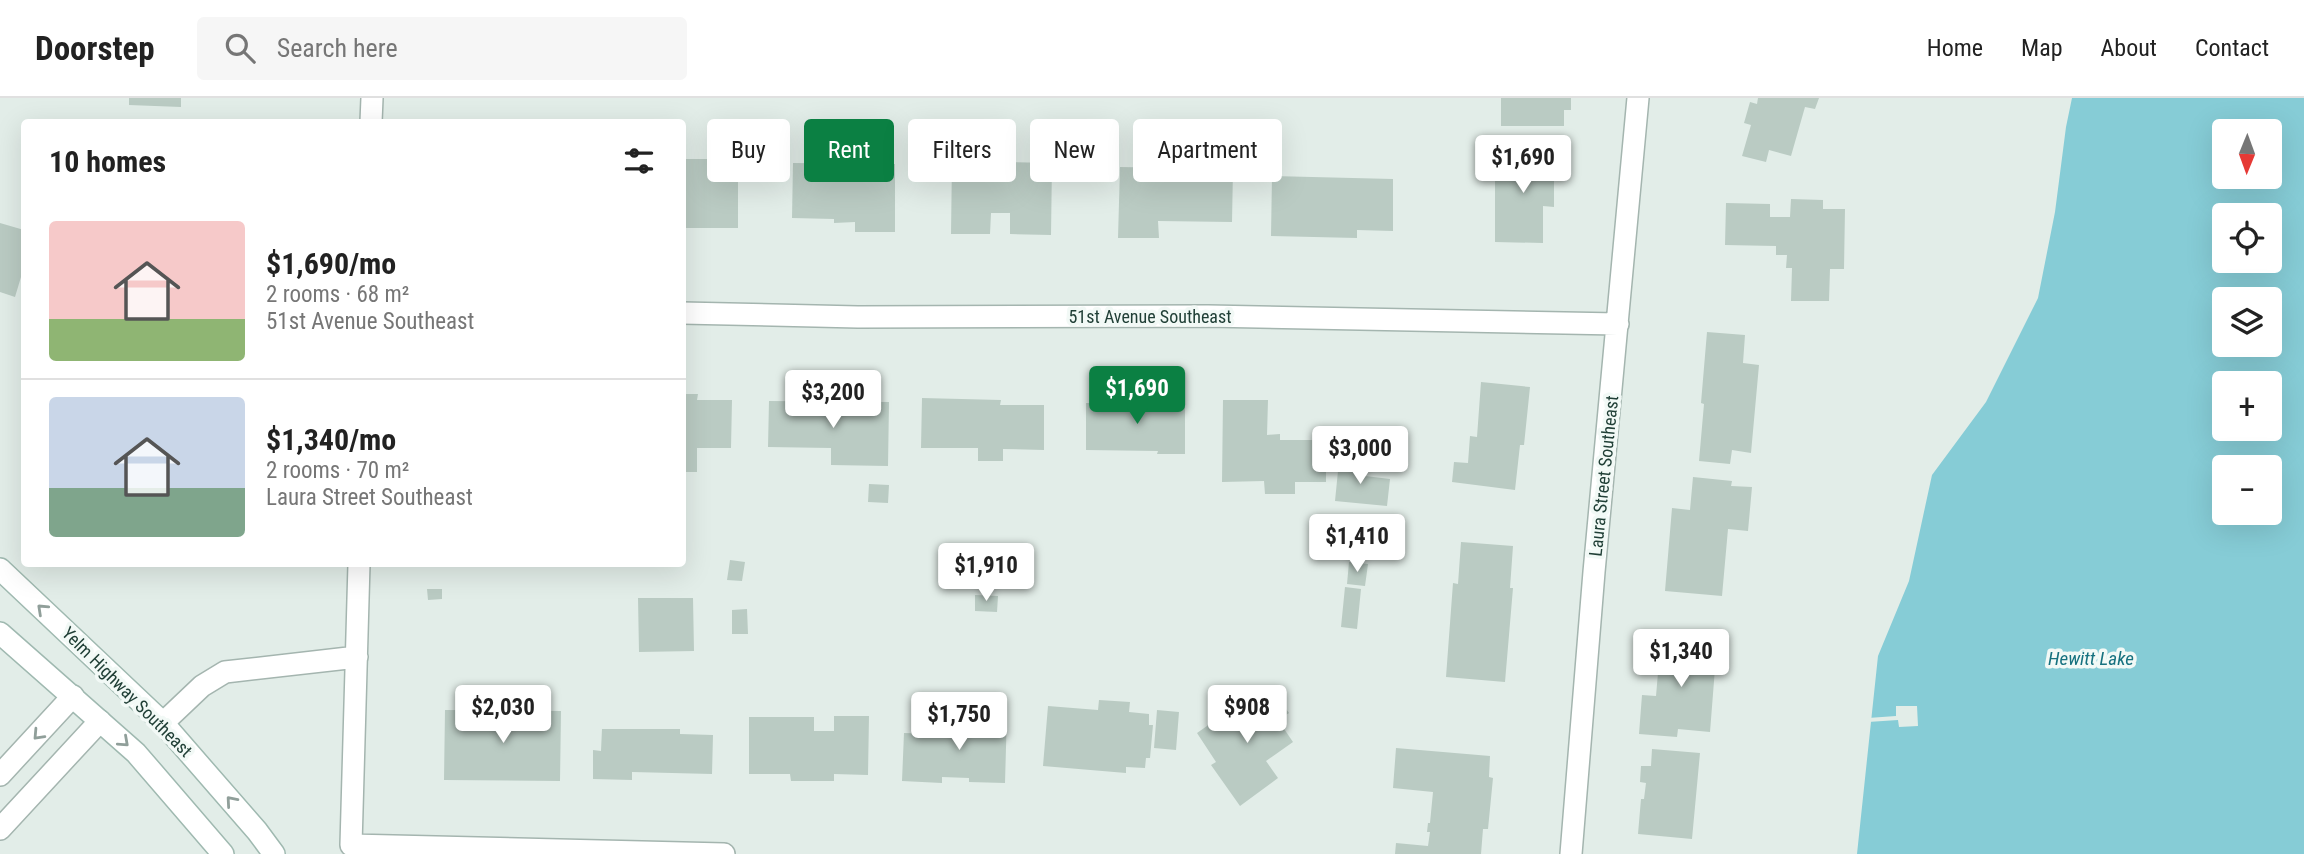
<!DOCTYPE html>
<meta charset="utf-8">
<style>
body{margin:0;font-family:"Roboto Condensed",sans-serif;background:#f6f6f6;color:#222;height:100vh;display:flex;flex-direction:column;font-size:26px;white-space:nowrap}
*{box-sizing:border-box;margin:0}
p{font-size:23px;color:#767676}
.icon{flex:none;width:38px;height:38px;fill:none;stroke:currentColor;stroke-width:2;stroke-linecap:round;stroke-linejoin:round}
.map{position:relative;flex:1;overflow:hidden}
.details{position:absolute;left:21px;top:21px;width:665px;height:448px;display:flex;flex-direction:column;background:#fff;border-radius:7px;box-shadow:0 7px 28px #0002}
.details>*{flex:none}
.guide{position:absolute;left:707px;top:21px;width:665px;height:63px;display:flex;gap:14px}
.needle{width:46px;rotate:181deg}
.tools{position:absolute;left:2212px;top:21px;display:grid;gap:14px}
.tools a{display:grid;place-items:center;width:70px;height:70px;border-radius:7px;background:#fff;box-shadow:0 7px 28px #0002;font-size:35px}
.price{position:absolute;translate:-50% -60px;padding:0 16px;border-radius:7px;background:#fff;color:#222;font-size:23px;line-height:46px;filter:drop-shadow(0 2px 4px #0008)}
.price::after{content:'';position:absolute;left:50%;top:42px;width:21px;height:16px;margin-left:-10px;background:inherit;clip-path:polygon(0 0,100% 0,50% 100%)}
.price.selected{background:#0b8043;color:#fff}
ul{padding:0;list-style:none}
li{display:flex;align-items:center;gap:21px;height:175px;padding:0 28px}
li+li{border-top:2px solid #e0e0e0}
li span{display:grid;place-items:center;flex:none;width:196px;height:140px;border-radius:7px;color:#555}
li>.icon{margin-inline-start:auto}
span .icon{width:84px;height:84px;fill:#fffc;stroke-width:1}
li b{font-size:30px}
h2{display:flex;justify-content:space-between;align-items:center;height:84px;padding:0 28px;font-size:30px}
.tag{padding:0 24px;border-radius:7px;background:#fff;box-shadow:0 7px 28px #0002;font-size:24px;line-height:63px}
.tag.selected{background:#0b8043;color:#fff}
header{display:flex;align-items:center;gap:42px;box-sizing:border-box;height:98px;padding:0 35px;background:#fff;border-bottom:2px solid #e0e0e0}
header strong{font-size:33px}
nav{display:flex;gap:38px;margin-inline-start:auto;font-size:24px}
.search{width:490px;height:63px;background:#f6f6f6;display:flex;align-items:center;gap:18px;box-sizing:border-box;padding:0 24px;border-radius:7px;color:#767676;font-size:26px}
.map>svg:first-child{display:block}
.water{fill:#86ccd6;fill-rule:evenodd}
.pier{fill:#e2ede8}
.building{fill:#bacbc3}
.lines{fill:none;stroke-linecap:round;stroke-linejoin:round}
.minor-casing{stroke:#a4b5af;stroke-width:24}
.secondary-casing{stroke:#9fb9b0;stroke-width:24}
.minor{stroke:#fff;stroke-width:21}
.secondary{stroke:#fff;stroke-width:21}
.oneway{stroke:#909f9a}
.labels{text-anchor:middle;stroke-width:7;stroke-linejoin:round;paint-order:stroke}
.street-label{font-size:18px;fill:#203f36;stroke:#f2f9f6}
.water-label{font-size:19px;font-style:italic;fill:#16717f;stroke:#f2f9f6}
</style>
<header>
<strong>Doorstep</strong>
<div class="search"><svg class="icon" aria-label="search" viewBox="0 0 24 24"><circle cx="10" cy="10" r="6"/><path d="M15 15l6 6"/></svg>Search here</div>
<nav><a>Home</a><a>Map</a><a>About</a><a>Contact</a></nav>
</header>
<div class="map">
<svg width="2304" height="756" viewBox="0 0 2304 756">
<rect width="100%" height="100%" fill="#e2ede8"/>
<!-- water -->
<path class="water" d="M2072 0H2304V756H1857L1878 558 1909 483 1932 377 1986 304 2038 200 2055 114 2066 29ZM2224 33H2270V79H2224ZM2224 117H2270V163H2224ZM2224 201H2270V247H2224ZM2224 285H2270V331H2224ZM2224 369H2270V415H2224Z"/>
<!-- pier -->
<path class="pier" d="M1896 608H1917L1918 628 1899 629 1898 622 1868 624V620L1896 618Z"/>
<!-- building -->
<path class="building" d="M129 0H181V9L129 7Z
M1501 0H1571V12H1564V28H1501Z
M1758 0H1819L1815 11 1805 9 1791 58 1769 52 1766 64 1742 58 1751 27 1744 25 1750 4 1757 6Z
M1495 53H1554V109L1543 108V145L1495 144Z
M682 61H738V130H685V106H682Z
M952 63 1052 65 1051 137 1010 136V115H991L990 136H951Z
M793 65 895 66V134H855V124L834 125V121L792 120Z
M1120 69 1233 71 1232 124 1158 123 1159 140H1118Z
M1272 78 1393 81V133L1357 132V140L1271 138Z
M1791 101 1823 102V111H1845L1844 171H1830L1829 203H1791L1792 170H1786L1787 157H1776V148L1725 147 1726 105 1770 106V119H1790Z
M0 125 24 132V169L15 199 0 194Z
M1707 234 1745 237 1743 265 1759 267 1751 355 1732 352 1730 366 1699 363 1704 306 1701 305Z
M1481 284 1530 289 1524 347H1520L1515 392 1452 384 1454 364 1468 365 1470 338 1477 339Z
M682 296H698L697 302H732L731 350H697V374H682Z
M922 300 1001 302 1000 307H1044V352L1003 351V363H978V350H921Z
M1123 301H1185V356H1157L1158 353 1086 352V305H1123Z
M1223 302H1268L1267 337 1280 336V342H1326V384H1295V396H1265L1264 383 1222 384Z
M769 303 889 304 888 368 831 367V350L768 349Z
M1339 363 1366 366 1365 378 1390 381 1387 408 1335 403Z
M1693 379 1732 383 1731 388 1752 389 1748 433 1728 431 1722 498 1665 493 1672 410 1690 412Z
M869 386 889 387 888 405 868 404Z
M1461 444 1513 448 1510 490H1513L1505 584 1446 579 1453 485 1458 486Z
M730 462 745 464 742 483 727 482Z
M1349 464 1368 466 1365 488 1347 486Z
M1345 489 1361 491 1357 531 1341 529Z
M427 491H442V501L428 502Z
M975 497 998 498 997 514 975 513Z
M638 500H693L694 553 639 554Z
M747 511 748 536H732V512Z
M1661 540 1717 545 1710 634 1678 631 1677 639 1639 636 1642 597 1656 598Z
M1257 593 1267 607 1277 599 1289 615 1278 622 1293 644 1266 663 1278 680 1240 708 1211 667 1216 664 1197 635Z
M1099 602 1130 604 1129 614 1149 616V627H1153L1150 660H1146L1145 670 1126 669V675L1043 668 1048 608 1098 612Z
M445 612 561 613 560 683 444 682Z
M1157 612 1179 614 1176 652 1154 650Z
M966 613 1007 614 1005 685 969 684V680L942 679V685L902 683 904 635 965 637Z
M834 618H869L868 677 834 676V683H791L790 676H749V619H814V633H834Z
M602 631H680V636L713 637 712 676 632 674V682L593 681V652L601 653Z
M1396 650 1490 658 1489 679 1493 680 1488 731H1483L1481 756H1395L1396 745 1428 748 1430 734H1427L1428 725H1430L1433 694 1393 690Z
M1652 651 1700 655 1692 741 1638 736 1641 701H1644L1646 685 1640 684 1641 668H1651Z"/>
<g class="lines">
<!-- minor casing -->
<g class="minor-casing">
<path id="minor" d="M371 24 372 0
M682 215 858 219 1208 218 1618 226
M359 466 351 747 724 756
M163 625 202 588 225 574 357 559
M0 677 73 598
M0 731 100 623
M1571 756 1594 474 1638 0"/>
</g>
<!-- secondary casing -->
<g class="secondary-casing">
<path id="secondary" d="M0 471 163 625 257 733 274 756
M0 535 136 655 223 756"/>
</g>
<!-- minor -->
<use href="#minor" class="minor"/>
<!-- secondary -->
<use href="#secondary" class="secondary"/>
</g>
<!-- one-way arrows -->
<defs><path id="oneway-chevron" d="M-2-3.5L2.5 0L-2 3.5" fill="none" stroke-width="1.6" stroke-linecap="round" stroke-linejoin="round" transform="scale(1.75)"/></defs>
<g class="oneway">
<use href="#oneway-chevron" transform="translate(42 511) rotate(-137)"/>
<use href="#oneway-chevron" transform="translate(38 637) rotate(133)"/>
<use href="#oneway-chevron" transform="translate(124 644) rotate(42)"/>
<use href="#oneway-chevron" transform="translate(231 703) rotate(-131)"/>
</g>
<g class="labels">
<!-- street labels -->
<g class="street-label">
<text x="1150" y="225">51st Avenue Southeast</text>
<text transform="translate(1604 378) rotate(-84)" y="6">Laura Street Southeast</text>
<text transform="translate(127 594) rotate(45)" y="6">Yelm Highway Southeast</text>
</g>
<!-- water labels -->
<g class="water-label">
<text x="2091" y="567">Hewitt Lake</text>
</g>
</g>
</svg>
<div class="tools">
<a><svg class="needle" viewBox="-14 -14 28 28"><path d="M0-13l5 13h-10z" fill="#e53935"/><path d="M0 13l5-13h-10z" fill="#767676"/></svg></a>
<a><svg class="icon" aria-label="locate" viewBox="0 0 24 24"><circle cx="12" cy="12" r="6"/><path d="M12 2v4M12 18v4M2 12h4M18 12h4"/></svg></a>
<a><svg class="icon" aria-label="layers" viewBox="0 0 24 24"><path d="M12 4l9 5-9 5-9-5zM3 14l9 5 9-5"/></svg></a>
<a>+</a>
<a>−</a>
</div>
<b class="price" style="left:1523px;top:97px">$1,690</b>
<b class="price selected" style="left:1137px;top:328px">$1,690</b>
<b class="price" style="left:833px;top:332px">$3,200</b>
<b class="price" style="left:1360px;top:388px">$3,000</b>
<b class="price" style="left:1357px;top:476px">$1,410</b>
<b class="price" style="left:986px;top:505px">$1,910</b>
<b class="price" style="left:1681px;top:591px">$1,340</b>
<b class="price" style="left:503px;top:647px">$2,030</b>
<b class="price" style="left:1247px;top:647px">$908</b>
<b class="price" style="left:959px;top:654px">$1,750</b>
<div class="guide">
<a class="tag">Buy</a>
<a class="tag selected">Rent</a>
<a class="tag">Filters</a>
<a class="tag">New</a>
<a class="tag">Apartment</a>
</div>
<section class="details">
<h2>10 homes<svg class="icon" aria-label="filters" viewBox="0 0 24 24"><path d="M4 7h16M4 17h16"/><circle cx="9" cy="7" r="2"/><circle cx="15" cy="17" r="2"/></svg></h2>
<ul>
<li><span style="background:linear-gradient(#f6c9c9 70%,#8fb573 0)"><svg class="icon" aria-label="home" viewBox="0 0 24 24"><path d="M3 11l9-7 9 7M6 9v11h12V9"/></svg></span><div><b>$1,690/mo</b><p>2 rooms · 68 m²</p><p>51st Avenue Southeast</p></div></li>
<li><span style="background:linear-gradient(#c9d6e8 65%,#7fa58c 0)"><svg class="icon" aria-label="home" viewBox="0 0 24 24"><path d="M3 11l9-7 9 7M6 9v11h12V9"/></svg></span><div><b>$1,340/mo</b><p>2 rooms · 70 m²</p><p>Laura Street Southeast</p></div></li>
</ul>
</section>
</div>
